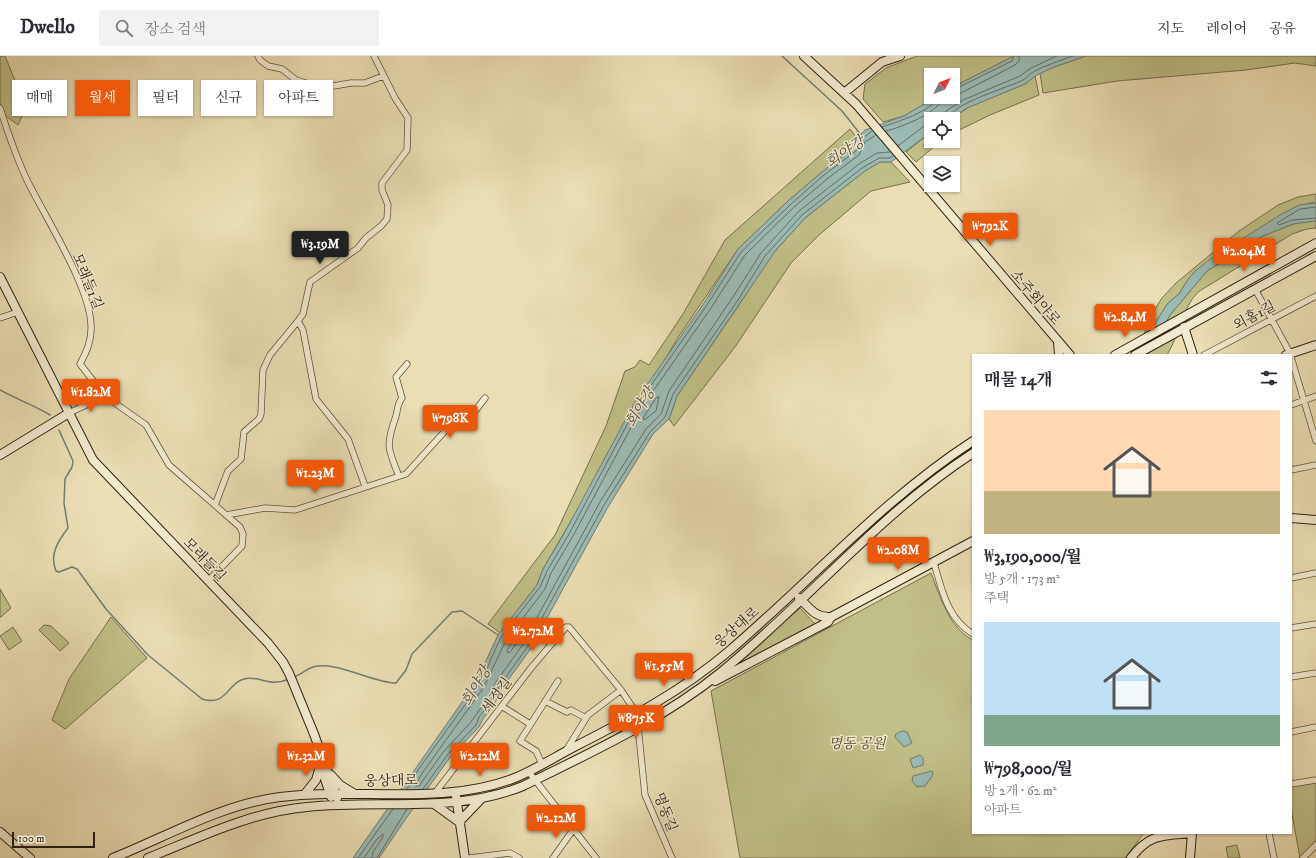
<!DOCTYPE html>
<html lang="ko">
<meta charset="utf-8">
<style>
body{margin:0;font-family:"IM FELL DW Pica","Noto Serif KR",serif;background:#f2f2f3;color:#2b2b33;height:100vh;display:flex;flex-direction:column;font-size:15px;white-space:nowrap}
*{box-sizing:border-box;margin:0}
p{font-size:13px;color:#7c7c81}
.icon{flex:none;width:22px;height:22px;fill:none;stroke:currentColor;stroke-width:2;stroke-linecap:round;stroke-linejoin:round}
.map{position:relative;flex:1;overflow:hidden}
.side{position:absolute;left:972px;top:298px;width:320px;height:480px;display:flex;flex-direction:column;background:#fff;border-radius:0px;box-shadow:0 1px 3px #0004}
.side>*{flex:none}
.guide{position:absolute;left:12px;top:24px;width:380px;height:36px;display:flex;gap:8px}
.needle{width:26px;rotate:47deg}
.fabs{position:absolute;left:924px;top:12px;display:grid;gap:8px}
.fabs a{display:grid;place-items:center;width:36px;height:36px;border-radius:0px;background:#fff;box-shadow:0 1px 3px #0004;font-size:20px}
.scale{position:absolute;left:12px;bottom:10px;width:83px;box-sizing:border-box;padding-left:4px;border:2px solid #312213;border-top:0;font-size:11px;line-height:14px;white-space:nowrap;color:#312213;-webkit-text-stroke:3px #f2eace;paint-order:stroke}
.price{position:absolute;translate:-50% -34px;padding:0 9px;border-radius:4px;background:#ea580c;color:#fff;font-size:13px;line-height:26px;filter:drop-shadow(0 1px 2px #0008)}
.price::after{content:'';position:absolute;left:50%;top:24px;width:12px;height:9px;margin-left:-6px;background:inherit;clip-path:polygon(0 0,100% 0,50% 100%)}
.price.on{background:#222;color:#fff}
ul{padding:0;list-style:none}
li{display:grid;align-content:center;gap:8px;height:212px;padding:0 12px}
li span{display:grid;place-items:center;height:124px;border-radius:0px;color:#555}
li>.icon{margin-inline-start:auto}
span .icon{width:72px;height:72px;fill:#fffc;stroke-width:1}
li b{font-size:17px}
h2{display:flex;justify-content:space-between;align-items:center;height:48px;padding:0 12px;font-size:17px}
.tag{padding:0 14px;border-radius:0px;background:#fff;box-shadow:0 1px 3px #0004;font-size:14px;line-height:36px}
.tag.on{background:#ea580c;color:#fff}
header{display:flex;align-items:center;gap:24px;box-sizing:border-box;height:56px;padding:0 20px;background:#fff;border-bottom:1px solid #e1e1e2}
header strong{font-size:19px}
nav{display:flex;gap:22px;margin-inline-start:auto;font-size:14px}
.search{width:280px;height:36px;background:#f2f2f3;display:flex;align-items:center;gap:10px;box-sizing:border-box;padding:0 14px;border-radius:0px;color:#7c7c81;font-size:15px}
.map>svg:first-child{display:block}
.green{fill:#c0bf87;stroke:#78704d}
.water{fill:#9bbbb5;stroke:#717e74}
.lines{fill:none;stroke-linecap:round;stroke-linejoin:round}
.shore{stroke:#666e64;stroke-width:1}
.stream{stroke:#717e74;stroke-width:1.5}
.street-casing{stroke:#60513b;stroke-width:7}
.secondary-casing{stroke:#312213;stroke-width:10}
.street{stroke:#f2eace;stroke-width:5.5}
.secondary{stroke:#f2eace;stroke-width:8}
.labels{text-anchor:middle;stroke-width:3;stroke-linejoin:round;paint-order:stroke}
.street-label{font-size:14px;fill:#312213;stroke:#f2eace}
.park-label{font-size:14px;font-style:italic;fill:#554930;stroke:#f2eace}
.water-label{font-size:15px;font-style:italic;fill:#515044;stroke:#f2eace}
</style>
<header>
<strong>Dwello</strong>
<div class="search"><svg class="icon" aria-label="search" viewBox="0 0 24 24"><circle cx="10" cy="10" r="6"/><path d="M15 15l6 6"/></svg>장소 검색</div>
<nav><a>지도</a><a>레이어</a><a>공유</a></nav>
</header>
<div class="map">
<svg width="1316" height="802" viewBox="0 0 1316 802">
<rect width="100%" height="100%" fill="#ebdeb4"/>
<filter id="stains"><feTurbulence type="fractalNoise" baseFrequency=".005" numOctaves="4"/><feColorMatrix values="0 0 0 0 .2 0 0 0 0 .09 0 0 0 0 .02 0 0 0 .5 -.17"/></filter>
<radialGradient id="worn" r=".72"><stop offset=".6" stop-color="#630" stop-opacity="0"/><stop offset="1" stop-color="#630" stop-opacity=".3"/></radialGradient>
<!-- green -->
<path class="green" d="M0 0H5L26 51 18 69 0 56Z
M917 0H1014L953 31V19H931V41H936L904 60 883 66 863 43 865 28 886 12Z
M1086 0H1316V10L1295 7 1246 14 1117 25 1043 37 1040 17 1054 11Z
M1035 20 1039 39 990 59 953 77V63H950L971 50 1025 28Z
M850 73 857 82 853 92 822 116 788 145 738 193 677 283 543 513 537 529 500 577 488 568 555 479 606 370 625 315 635 311 640 304 649 309 683 258 725 184Z
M931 76V85H941L916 106 906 96Z
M880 106H891L910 126 871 135 819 179 791 207 735 291 674 370 669 363 677 340 741 246 768 203 805 162 865 115Z
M1316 138V147H1309L1187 225 1179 238 1168 247 1157 264 1143 293 1137 299 1150 261 1162 242 1176 227 1239 175 1278 149 1298 141Z
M1309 165H1316V172L1307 173 1292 178 1198 236C1182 252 1179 280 1167 299H1148L1170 259 1207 215 1263 180 1293 168Z
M931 517C940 540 949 572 973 584V777H1144L1125 802H740L711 635Z
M0 533 11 552 1 561H0Z
M800 552 816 569 739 608V605Z
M111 561 147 602 65 673 52 664 69 623Z
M44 569 51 570 69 587 60 595 39 574Z
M13 571 22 585 9 594 0 580Z
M1316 725V785L1300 802 1291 752V729Z
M1237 789 1240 802H1228L1226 791Z"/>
<!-- water -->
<path class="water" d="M1014 0H1086L1054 11 1035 20 1025 28 967 52 950 63H931V76L891 106H880L865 115 805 162 776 194 677 340 669 363 653 378 608 451 542 571 540 580 503 631 494 648 483 663 479 671 451 700 407 761 379 802H353L476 626 498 579 537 529 543 513 565 476 635 346 704 247 738 193 788 145 822 116 853 92 858 81 865 74 904 60 936 41H953V31Z
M1316 147V165L1293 168 1263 180 1207 215 1170 259 1148 299H1142L1157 264 1168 247 1179 238 1187 225 1194 216 1209 204 1280 159 1299 149Z
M902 675 907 676 912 687 904 691 895 681 896 678Z
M920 699 923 702V709L913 712 910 703Z
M932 715 933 719 925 730 917 731 912 725 913 720Z"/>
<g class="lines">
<!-- shore -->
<path class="shore" d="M953 34 1012 5 1014 0
M953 39 959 38 1015 9 1019 5V0
M943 63 946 55 963 44 1020 20 1031 12 1057 0
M948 63C950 48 1010 31 1023 24 1027 22 1029 18 1033 16 1046 9 1059 5 1073 0
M882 71C894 67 936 54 937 41
M886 75C899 72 942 56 942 41
M876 79 865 86 859 99 827 123 794 151 745 199 711 252 642 351 573 480 551 517 545 533 506 584 484 631 423 716 416 728V730H419L444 695 471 666 487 643 496 626 531 577 534 567 600 446 646 373 661 358 669 335 733 241 761 197 799 155 859 108 877 97 890 96
M898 90 924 70 931 68
M1316 151 1300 153 1277 167 1279 169 1292 164 1316 162
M659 341 656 355 644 364 643 362 656 342Z
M522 572H525L526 574 510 596 508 597 507 595Z
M407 733 418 714 480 628 501 581 540 531 547 515 569 478 638 348 707 249 741 196 791 148 824 119 856 95 862 83 872 75
M423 733 448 698 476 669 479 661 491 646 500 629 536 579 538 569 604 449 650 376 665 361 673 338 738 244 765 200 802 159 862 112 879 102H889L893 100
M358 802 393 753
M364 802 377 783 383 778V781L373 796 372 802
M377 802 407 753"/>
<!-- stream -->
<path class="stream" d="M782 0 842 55 861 79
M0 334C16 343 34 349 50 359
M59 374 73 405 72 411 65 423 64 447 68 472C58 485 49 499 56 515L59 516 72 511 77 513 106 553 148 599 202 643C227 651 227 627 244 623 260 619 269 632 289 623
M294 621C301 618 307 613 313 611 335 604 373 627 396 627L406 614 412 598 452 556 462 555 498 579"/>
<!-- street casing -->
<g class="street-casing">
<path id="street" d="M258 0 260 4 268 10 282 13 296 24 322 32 351 27H365L383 20
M0 52C8 77 16 101 27 124 45 161 89 229 91 268 92 284 87 295 80 308L105 340 146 369 169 409 240 471 243 478 242 490 208 525
M1255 233 1291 299
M0 262 18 256
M1204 299 1316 240
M1291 301 1316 385
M1291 349 1316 340
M69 357 105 340
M1291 414 1316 409
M399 420C387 392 386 388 396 360 398 353 397 348 402 342L396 321 407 308
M365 430 348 383 316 343 303 274 298 265 303 258 310 226 358 192 366 182 381 170 387 163 388 149 382 134V127L407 94 408 62 395 42 374 0
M215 449 228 415 241 403 244 376 259 363 261 358 263 314 270 299 298 265
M226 459 265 452 295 454 406 418 445 375 472 359 485 342
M934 507C942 534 947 562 973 578
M1291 522 1316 517
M1291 572 1316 568
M1291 621 1316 617
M545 645 567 656 571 654 586 662
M503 651 530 668
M638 670 645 739 672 802
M1291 676 1316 671
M567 693 588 659 621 634
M542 708 536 695 520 685 558 625
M528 715 596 802
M1291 728 1316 724
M435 737 531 612 566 571H569L621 634 637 658
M1269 777 1274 802
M469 802 510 797 519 802
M553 802 573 774
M1303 802 1316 789"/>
</g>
<!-- secondary casing -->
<g class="secondary-casing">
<path id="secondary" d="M804 0 856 48 1070 299
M844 37 882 6 900 0
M0 221 93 404 268 587 283 606 289 617 314 678 337 742
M1184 271 1193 299
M1058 286 1059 299
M1115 299 1316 187
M1135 299 1316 200
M1286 299 1316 289
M0 399 69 357
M1291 462 1316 464
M799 542C810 552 815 562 831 561L973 485
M715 625 828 566 831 561
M319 705 331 741
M331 719 340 729 353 737
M304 739 316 724 320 710
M456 740 465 802
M434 748 459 766 482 742
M0 776 30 802
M113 802C168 780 222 748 280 741 357 731 439 750 512 723 533 715 553 702 574 691 629 663 682 635 729 595 811 525 882 444 973 385
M148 802C200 781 251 756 307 751 379 743 454 758 523 730 590 697 662 664 720 617 806 547 879 458 973 397
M1131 802C1150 777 1163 780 1192 777L1190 802"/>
</g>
<!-- street -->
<use href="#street" class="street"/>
<!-- secondary -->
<use href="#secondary" class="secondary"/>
</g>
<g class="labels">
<!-- street labels -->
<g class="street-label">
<text transform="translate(88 225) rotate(68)" y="5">모래들1길</text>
<text transform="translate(1036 241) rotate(49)" y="5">소주회야로</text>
<text transform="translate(1254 259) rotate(-28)" y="5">외홈1길</text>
<text transform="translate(205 503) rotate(46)" y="5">모래들길</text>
<text transform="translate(736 571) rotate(-41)" y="5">웅상대로</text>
<text transform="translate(496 639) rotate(-53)" y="5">세정길</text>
<text transform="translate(391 724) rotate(-1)" y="5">웅상대로</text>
<text transform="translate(666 756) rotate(69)" y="5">명동길</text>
</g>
<!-- park labels -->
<g class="park-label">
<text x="857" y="692">명동 공원</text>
</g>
<!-- water labels -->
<g class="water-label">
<text transform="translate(845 96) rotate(-34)" y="5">회야강</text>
<text transform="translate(640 351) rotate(-60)" y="5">회야강</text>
<text transform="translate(476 630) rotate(-60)" y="5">회야강</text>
</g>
</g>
<rect width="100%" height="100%" filter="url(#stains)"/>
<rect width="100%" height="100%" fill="url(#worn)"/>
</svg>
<div class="fabs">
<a><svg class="needle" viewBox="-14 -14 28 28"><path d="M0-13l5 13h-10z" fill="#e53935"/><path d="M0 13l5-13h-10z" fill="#7c7c81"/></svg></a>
<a><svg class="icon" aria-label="locate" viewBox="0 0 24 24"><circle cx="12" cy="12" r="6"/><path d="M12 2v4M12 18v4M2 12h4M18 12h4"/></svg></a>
<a><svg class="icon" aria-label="layers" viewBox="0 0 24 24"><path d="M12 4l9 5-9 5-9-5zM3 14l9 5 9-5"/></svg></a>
</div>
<div class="scale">100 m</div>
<b class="price" style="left:990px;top:191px">₩792K</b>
<b class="price on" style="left:320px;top:209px">₩3.19M</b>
<b class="price" style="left:1244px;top:216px">₩2.04M</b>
<b class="price" style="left:1125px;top:282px">₩2.84M</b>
<b class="price" style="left:91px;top:357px">₩1.82M</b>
<b class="price" style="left:450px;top:383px">₩798K</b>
<b class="price" style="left:315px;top:438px">₩1.23M</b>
<b class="price" style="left:898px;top:515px">₩2.08M</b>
<b class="price" style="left:533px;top:596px">₩2.72M</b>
<b class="price" style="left:664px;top:631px">₩1.55M</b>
<b class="price" style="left:636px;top:683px">₩875K</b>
<b class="price" style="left:306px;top:721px">₩1.32M</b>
<b class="price" style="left:480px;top:721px">₩2.12M</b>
<b class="price" style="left:556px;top:783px">₩2.12M</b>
<div class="guide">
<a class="tag">매매</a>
<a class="tag on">월세</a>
<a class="tag">필터</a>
<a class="tag">신규</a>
<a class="tag">아파트</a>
</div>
<section class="side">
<h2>매물 14개<svg class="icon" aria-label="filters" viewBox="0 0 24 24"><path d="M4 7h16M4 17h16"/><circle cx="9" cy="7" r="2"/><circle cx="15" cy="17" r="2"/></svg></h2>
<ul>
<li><span style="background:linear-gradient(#ffd9b3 65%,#c2b280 0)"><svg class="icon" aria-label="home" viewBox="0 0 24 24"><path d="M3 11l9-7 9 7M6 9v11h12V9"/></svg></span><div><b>₩3,190,000/월</b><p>방 5개 · 173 m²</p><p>주택</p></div></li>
<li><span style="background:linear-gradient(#bfe0f5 75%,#7fa58c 0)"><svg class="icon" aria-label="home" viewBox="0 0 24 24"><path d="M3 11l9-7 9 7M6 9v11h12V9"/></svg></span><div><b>₩798,000/월</b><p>방 2개 · 62 m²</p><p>아파트</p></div></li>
</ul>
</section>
</div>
